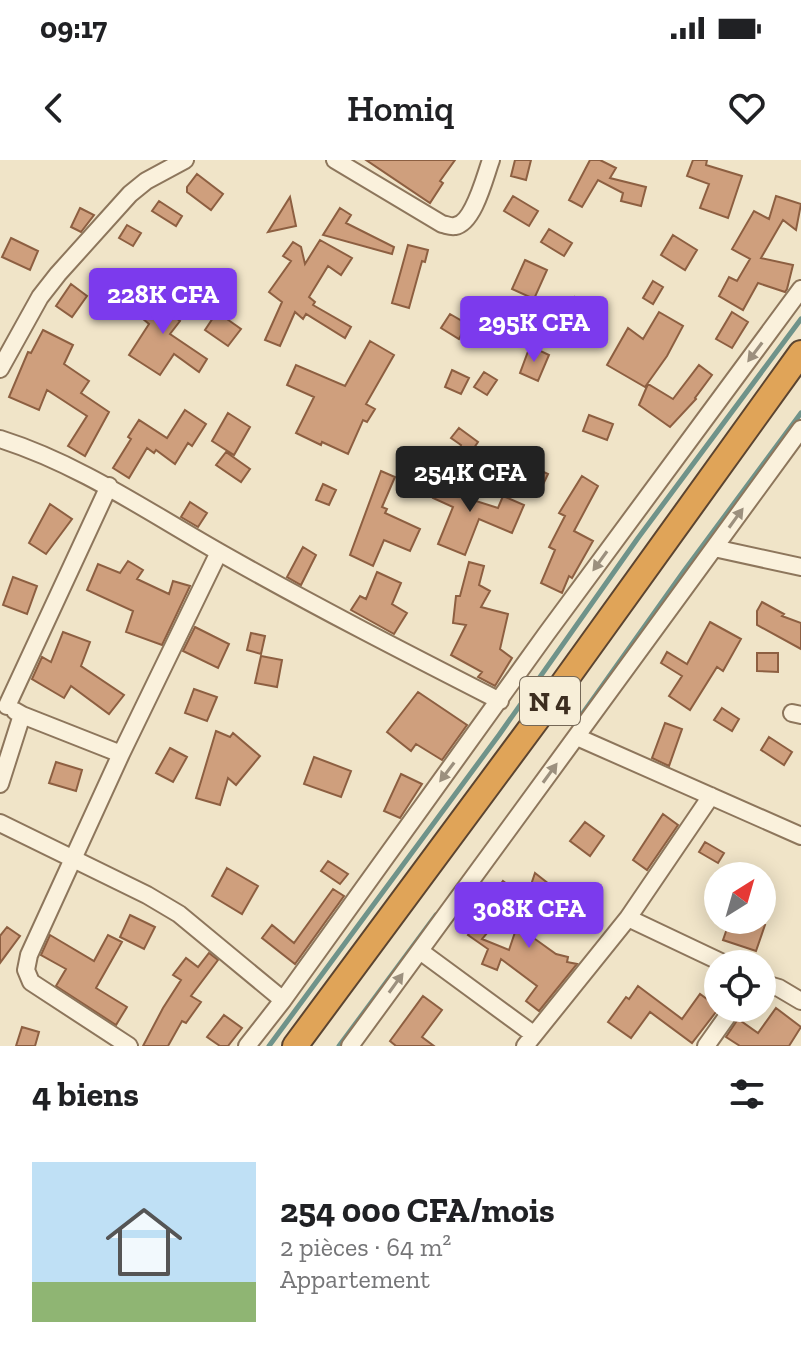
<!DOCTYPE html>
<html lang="fr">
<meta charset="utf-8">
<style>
body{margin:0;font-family:"Zilla Slab",serif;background:#f6f6f6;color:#202124;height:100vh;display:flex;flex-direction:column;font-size:30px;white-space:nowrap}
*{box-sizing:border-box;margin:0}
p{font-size:26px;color:#757577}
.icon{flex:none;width:44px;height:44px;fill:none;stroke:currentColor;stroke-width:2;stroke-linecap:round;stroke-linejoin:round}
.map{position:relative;height:886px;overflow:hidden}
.details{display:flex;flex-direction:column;background:#fff;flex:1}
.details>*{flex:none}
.needle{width:52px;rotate:37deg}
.fabs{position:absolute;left:704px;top:702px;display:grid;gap:16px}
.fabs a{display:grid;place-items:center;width:72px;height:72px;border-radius:50%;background:#fff;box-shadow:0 4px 20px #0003;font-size:40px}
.price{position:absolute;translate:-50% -68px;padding:0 18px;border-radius:8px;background:#7c3aed;color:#fff;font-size:26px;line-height:52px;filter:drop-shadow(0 2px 4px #0008)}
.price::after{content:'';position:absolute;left:50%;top:48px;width:24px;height:18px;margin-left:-12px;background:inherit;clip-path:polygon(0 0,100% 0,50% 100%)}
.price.on{background:#222;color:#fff}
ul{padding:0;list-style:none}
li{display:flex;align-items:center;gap:24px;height:200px;padding:0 32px}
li+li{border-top:2px solid #e0e0e0}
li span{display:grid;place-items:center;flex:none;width:224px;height:160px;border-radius:0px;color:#555}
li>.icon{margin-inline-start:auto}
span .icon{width:96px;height:96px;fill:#fffc;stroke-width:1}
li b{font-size:34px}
h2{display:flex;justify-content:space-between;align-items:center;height:96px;padding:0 32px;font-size:34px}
.status{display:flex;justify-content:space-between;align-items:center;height:56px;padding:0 40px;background:#fff;direction:ltr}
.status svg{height:22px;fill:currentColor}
header{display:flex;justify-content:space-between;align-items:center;height:104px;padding:0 32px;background:#fff;font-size:36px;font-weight:600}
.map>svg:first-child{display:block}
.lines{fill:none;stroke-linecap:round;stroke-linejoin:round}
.stream{stroke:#6f938a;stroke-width:5}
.building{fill:#cf9f7d;stroke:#8d5f41;stroke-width:2}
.minor-casing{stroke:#8d765c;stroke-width:20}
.highway-casing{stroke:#5b4430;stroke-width:28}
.minor{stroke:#faf1dc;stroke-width:16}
.highway{stroke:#e0a458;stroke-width:24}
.oneway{fill:#9c907e}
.labels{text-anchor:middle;stroke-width:6;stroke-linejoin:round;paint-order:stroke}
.shield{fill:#f7eed8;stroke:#756857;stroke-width:2}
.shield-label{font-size:28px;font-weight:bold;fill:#3d2e20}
</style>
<div class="status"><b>09:17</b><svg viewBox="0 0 49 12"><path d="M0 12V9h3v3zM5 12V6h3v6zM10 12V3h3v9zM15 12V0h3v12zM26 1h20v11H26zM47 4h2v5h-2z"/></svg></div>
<header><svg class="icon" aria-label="back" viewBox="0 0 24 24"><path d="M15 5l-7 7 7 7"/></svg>Homiq<svg class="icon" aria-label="heart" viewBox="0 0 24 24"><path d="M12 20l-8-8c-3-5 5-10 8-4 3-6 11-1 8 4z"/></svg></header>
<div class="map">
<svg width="801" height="886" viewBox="0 0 801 886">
<rect width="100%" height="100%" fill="#f0e4c8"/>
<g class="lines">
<!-- stream -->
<path class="stream" d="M583 553 684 411 801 253
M269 886 499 575 638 378 801 159
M339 886 436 755"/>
</g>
<!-- building -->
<path class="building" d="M366 0H455L440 21 443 23 430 43Z
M515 0H531L526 20 511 16Z
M590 0H600L616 8 610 18 646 27 641 46 621 41 623 33 598 20 582 47 569 40Z
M693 0H707L706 5 742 16 728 58 700 48 709 24 687 16Z
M197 14 223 34 211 50 187 32V27Z
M513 36 538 51 529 66 504 51Z
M776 36 801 44 796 70 783 60 761 98 793 105 787 129 785 132 758 123 743 150 719 136 729 117 737 121 750 99 732 89 754 51 769 59Z
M290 37 296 66 268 72Z
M159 41 182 56 176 66 152 51Z
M80 48 94 55 81 72 71 67Z
M340 48 351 55 346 63 394 87 392 94 323 75Z
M127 65 141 73 133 86 119 78Z
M549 69 572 83 564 96 541 82Z
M673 75 697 90 685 110 661 95Z
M11 78 38 91 30 110 2 97Z
M320 80 352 98 341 115 328 106 309 137 315 142 313 145 351 167 345 178 306 154 303 159 295 152 280 186 265 180 282 142 269 132 291 101 283 96 293 82 301 87 305 104Z
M408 85 428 90 425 102 422 101 409 148 392 143Z
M525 100 547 110 534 139 512 129Z
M105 114 126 130 112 148 91 133Z
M152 120 175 134 165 150 180 161 170 174 207 199 199 212 174 194 160 215 129 195 149 164 142 158 156 140 144 132Z
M653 121 663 127 653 144 643 138Z
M71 124 87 136 72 157 56 146Z
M575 137 586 144 576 160 565 153Z
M217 152 241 169 228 186 205 170Z
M659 152 683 166 667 196 645 227 607 205 628 168 643 179Z
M732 152 748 162 732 188 716 179Z
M450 154 467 164 459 179 441 168Z
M43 170 73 185 64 204 89 221 81 233 109 252 85 296 68 286 87 256 47 230 39 250 9 237 28 192 31 193Z
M370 181 394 195 366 244 375 249 367 262 363 260 348 294 322 282 321 285 296 273 314 237 287 225 296 205 345 226Z
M530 186 549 195 538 221 520 213Z
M699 205 712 215 695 238 696 239 670 267 639 245 648 224 673 239Z
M452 210 469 218 461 234 445 227Z
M484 212 497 220 487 235 474 227Z
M185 250 206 264 192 286 188 283 175 304 156 290 154 293 147 288 129 318 113 308 131 279 128 277 139 260 167 278Z
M228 253 250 267 234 295 212 281Z
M589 255 613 264 607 280 583 271Z
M459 268 478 282 452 320 446 317 461 285 451 278Z
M226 292 250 309 241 322 216 305Z
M535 308 548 314 540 331 527 325Z
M381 311 395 317 382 347 387 349 385 353 420 369 410 391 384 380 373 406 350 395Z
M426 313 464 329 460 336 498 348 503 336 524 345 512 373 479 359 465 395 438 384 453 347 433 338 437 329 419 323Z
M582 316 598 326 574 371 593 381 572 418 569 416 562 433 541 423 555 390 549 387 565 356 559 353Z
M323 324 336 330 329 345 316 340Z
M190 342 207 353 198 367 181 357Z
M50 344 72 359 46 394 29 383Z
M303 387 316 395 301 425 287 417Z
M128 401 143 410 137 419 169 434 173 421 190 426 162 485 126 472 133 451 87 430 98 404 120 413Z
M469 402 484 406 479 425 490 431 481 447 508 454 500 489 512 498 495 526 478 517 482 512 451 495 466 465 453 463 456 436H460Z
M377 412 401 423 392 444 407 453 394 474 351 450 360 436 366 439Z
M13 417 37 426 27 454 3 445Z
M762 442 784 454 782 456 801 463V489L757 465V451Z
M710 462 741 479 723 511 717 507 690 550 669 536 682 516 661 503 667 492 687 504Z
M195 467 229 484 218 508 183 491Z
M63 472 90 482 81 506 124 535 109 554 71 526 64 538 32 519 42 497 51 502Z
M251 473 265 476 261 494 247 490Z
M757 493H778V512L757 511Z
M261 496 282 500 277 527 255 523Z
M194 529 217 537 207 561 185 553Z
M418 532 467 565 442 600 416 584 411 591 387 572Z
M722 548 739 559 732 571 714 560Z
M665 563 682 569 669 606 652 598Z
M216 571 230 577 233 573 260 596 236 625 228 618 220 645 196 638Z
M769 577 792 592 784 605 761 590Z
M170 588 187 597 173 622 156 613Z
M314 597 351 611 341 637 304 624Z
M56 602 82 610 76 631 49 623Z
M401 614 422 624 400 658 384 651Z
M663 654 678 665 647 710 633 700Z
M585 662 604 676 590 696 570 681Z
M705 682 724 693 718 703 699 692Z
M328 701 348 714 340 724 321 711Z
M227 708 258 726 242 754 212 736Z
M535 713 554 728 536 752 528 774 556 794 568 797 567 802 577 804 539 851 526 841 537 826 501 799 497 810 482 804 488 789 468 775 477 763 488 772 482 779 509 790Z
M503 721 518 732 502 753 487 742Z
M333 729 344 736 295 804 262 778 272 765 294 783Z
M130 755 155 767 144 789 120 777Z
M730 760H750L765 765 756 791 723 780Z
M7 767 20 776 0 803V776Z
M50 775 94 801 108 775 122 782 96 828 127 847 116 865 56 826 66 809 41 795Z
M209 793 218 800 191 836 201 842 186 863 182 861 168 886H143L163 848 181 820 173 815 186 798 198 807Z
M638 826 682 859 700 834 719 848 692 883 650 852 631 878 608 862 626 837 629 839Z
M423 836 442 850 422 877 434 886H396L390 881Z
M776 848 801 867 789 886H740L726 877 738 859 758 873Z
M224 855 242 868 228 886H220L207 877Z
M22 867 39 872 35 886H16Z"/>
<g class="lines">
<!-- minor casing -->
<g class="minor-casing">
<path id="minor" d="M335 0 442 64C447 65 451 67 455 66 474 63 485 16 491 0
M0 209 40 137 58 114 130 34 146 21 185 0
M0 279C82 305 151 354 226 396 316 447 408 494 500 541
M714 388 801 407
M7 546 109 326
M792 553 801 555
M22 555 121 594
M577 577 801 676
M0 624 22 555 15 551
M0 663 147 735 179 754 283 840
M628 758 725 804
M420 791 533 874
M762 823 779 828 801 841
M129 886 31 822 26 810 29 795 121 594 219 392
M247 886 283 840 547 473 801 129
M350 886 801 269
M525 886 628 758 711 636
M706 886 733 848"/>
</g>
<!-- highway casing -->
<g class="highway-casing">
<path id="highway" d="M295 886 541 554 801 193"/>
</g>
<!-- minor -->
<use href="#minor" class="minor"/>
<!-- highway -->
<use href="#highway" class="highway"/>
</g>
<!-- one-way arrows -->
<defs><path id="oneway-solid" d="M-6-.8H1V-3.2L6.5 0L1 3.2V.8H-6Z" transform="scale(2)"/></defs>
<g class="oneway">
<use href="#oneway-solid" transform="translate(755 192) rotate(127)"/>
<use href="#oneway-solid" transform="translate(736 358) rotate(-54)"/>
<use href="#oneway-solid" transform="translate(600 401) rotate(126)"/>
<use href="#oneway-solid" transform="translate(447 612) rotate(127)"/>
<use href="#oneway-solid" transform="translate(550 613) rotate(-54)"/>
<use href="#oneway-solid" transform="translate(396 823) rotate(-54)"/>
</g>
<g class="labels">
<!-- shield labels -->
<rect class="shield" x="520" y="517" width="60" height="48" rx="6"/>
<g class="shield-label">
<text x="550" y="551">N 4</text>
</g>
</g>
</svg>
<div class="fabs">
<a><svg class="needle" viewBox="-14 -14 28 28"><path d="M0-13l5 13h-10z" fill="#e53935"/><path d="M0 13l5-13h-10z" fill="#757577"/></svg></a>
<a><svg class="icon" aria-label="locate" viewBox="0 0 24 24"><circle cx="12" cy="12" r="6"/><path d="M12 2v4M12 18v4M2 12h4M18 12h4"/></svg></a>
</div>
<b class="price" style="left:163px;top:176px">228K CFA</b>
<b class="price" style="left:534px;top:204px">295K CFA</b>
<b class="price on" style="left:470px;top:354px">254K CFA</b>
<b class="price" style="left:529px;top:790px">308K CFA</b>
</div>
<section class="details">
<h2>4 biens<svg class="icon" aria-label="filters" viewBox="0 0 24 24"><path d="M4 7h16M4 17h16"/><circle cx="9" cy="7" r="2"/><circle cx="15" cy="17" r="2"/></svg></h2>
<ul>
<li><span style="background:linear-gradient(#bfe0f5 75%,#8fb573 0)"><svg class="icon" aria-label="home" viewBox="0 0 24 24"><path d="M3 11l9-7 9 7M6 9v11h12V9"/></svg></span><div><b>254 000 CFA/mois</b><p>2 pièces · 64 m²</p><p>Appartement</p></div></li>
</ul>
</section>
